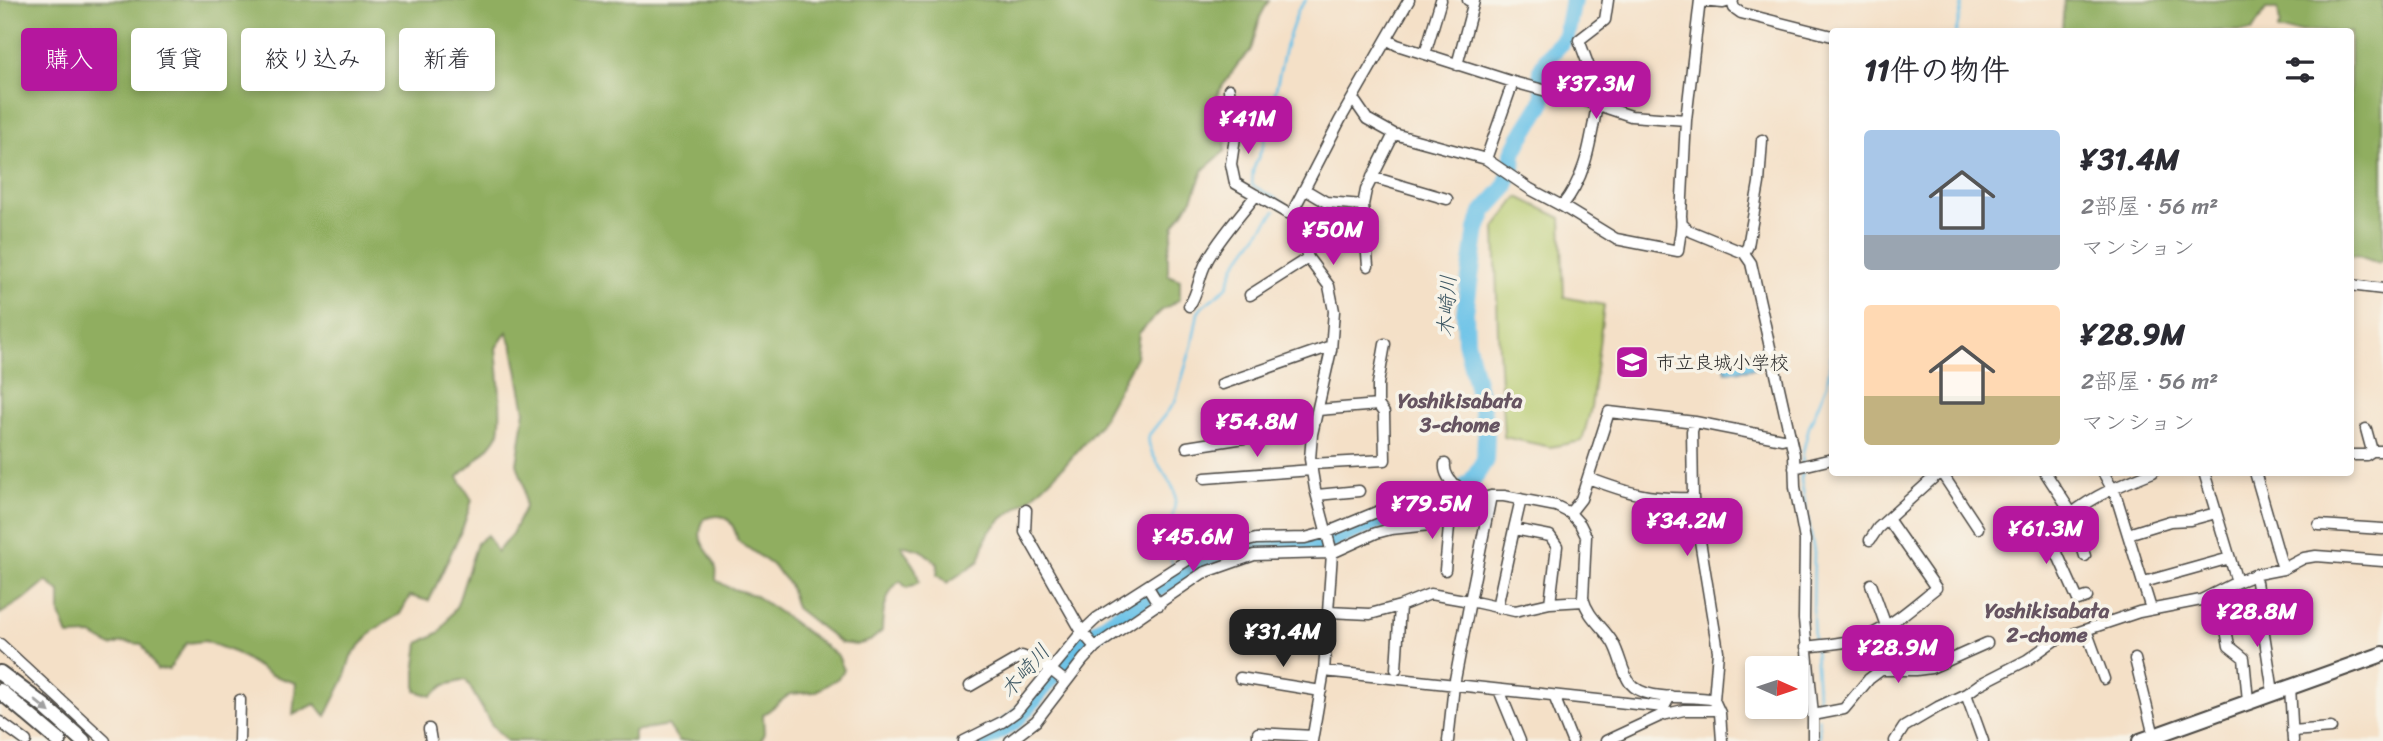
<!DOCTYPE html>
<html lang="ja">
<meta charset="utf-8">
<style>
body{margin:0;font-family:Sriracha,"Klee One",sans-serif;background:#f7f7f7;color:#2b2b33;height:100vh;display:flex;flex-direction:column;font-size:26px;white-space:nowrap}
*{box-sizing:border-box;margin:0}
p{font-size:23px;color:#7c7c81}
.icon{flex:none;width:38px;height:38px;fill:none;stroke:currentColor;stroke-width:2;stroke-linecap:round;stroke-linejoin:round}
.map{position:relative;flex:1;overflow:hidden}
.details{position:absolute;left:1829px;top:28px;width:525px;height:448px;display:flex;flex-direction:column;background:#fff;border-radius:7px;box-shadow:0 4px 10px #0003}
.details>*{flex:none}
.guide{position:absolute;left:21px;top:28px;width:665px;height:63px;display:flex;gap:14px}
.needle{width:46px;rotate:93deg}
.buttons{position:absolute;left:1745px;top:656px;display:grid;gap:14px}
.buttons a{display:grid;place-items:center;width:63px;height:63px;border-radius:7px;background:#fff;box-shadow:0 4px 10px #0003;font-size:35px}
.price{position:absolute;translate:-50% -60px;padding:0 16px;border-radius:14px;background:#b5179e;color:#fff;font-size:23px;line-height:46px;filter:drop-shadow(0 2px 4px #0008)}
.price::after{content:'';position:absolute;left:50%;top:42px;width:21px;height:16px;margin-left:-10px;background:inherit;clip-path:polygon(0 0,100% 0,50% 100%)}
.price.on{background:#222;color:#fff}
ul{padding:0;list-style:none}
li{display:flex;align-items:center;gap:21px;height:175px;padding:0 35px}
li span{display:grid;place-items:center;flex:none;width:196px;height:140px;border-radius:7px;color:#555}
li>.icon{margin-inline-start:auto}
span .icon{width:84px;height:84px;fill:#fffc;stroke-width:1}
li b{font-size:30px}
h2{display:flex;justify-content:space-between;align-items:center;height:84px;padding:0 35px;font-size:30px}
.tag{padding:0 24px;border-radius:7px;background:#fff;box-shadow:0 4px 10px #0003;font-size:24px;line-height:63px}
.tag.on{background:#b5179e;color:#fff}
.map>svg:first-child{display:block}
.green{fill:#b6ca6e;stroke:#707a4c;stroke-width:2}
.forest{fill:#90ae61;stroke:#5e6c46;stroke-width:2}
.water{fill:#6bc2e8;stroke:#4b768a;stroke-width:2}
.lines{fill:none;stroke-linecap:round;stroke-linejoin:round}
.stream{stroke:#6bc2e8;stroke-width:2.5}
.river{stroke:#6bc2e8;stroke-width:18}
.minor-casing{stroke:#494642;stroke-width:13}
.highway-casing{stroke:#494642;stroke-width:18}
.minor{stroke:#fff;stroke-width:10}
.highway{stroke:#fff;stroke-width:14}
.oneway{fill:#a0a0a0}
.labels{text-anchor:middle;stroke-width:7;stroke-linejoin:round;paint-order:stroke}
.poi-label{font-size:19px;fill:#2b2b2b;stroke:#f7f3e8;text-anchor:start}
.water-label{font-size:21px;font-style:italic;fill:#3e5864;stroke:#f7f3e8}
.neighbourhood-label{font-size:21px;font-weight:bold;fill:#665461;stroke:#f7f3e8}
</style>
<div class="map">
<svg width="2383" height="741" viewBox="0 0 2383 741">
<rect width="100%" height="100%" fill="#f7f3e8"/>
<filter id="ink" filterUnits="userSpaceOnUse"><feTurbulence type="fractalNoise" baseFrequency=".0143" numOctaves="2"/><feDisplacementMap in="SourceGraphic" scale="14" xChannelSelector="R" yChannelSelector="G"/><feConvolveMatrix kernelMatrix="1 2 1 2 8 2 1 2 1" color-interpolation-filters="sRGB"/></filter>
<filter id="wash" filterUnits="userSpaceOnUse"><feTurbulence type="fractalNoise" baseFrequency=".00686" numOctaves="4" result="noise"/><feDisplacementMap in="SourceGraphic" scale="28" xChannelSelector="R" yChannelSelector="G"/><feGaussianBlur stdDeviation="1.57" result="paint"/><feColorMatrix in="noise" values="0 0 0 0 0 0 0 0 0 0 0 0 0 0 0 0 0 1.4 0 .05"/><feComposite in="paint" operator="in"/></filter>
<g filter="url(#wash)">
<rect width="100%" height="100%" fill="#f4e0c7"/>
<!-- green -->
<path class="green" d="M1518 197 1561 218 1564 297 1604 305 1591 408 1582 441 1550 447 1504 437 1498 332 1495 228Z"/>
<!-- forest -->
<path class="forest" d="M0 0H1269L1260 17 1251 50 1238 64 1219 91 1212 113 1227 123 1225 151 1204 169 1192 199 1174 225 1168 253V275L1180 280V299L1161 311 1139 333 1136 357 1098 427 1067 463 1031 498 1003 518 988 533 979 561 947 583 937 575 938 564 921 550 901 545 916 570 919 582 907 588 900 581C886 590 882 615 882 631L870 641 856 645 841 643 796 608 789 584 772 565 738 541C733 521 726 510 704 519 692 545 712 550 716 568 717 572 716 576 716 580L730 588 754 595 782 614 838 656 844 670 838 678 815 692 790 694 763 715 764 733 761 741H679L668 725 634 731V741H507L491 724 466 680 445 685 431 696 416 691V665L419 643 440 632 457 605 477 543 487 535 497 552 512 534 525 507 524 485 517 464 525 411 513 348 507 332 496 348C498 369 503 412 499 432 495 445 468 467 458 477L472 500 463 527 429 601 410 596 400 614 374 630 351 656 344 680 326 716 315 704 293 715 296 683 271 675 236 653 205 641 187 643 169 669 157 670 142 644 122 642 111 646 92 635 68 636 60 614V592L46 581 27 597 0 614Z
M2064 0H2383V260L2378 263 2356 255 2350 256V32L2277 31 2280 24 2278 9H2266L2252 31H2062Z"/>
<!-- water -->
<path class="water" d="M1758 351 1761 368 1726 372 1723 356Z"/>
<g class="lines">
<!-- stream -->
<path class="stream" d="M1956 32 1963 0
M1280 207 1284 203 1252 185 1253 170 1264 143 1266 117 1274 98 1285 48 1298 10 1306 0
M1173 566C1170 556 1167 543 1169 533 1171 520 1178 502 1174 490 1168 475 1145 452 1149 435L1175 402 1192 345 1198 313 1202 307 1227 287 1235 265 1275 211
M1814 642 1813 621 1814 552 1801 480 1803 452 1809 427 1827 384 1832 350
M1815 648 1819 711
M1819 718V741"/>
<!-- river -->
<path class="river" d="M981 741 1012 723 1025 710 1079 644 1195 563 1255 546 1322 544 1376 521 1427 512 1454 497 1472 481 1485 460 1486 436 1482 407 1466 341 1465 312 1477 229 1484 211 1505 188 1512 169 1513 153 1520 139 1541 105 1544 94 1541 70 1547 59 1566 36 1573 0"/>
</g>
</g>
<g filter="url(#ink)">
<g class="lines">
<!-- minor casing -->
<g class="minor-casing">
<path id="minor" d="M1700 1 1723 3 1733 0
M1732 1 1734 8 1741 13 1832 36
M1388 40 1397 45 1513 82 1486 159
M1425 54 1441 0
M1457 65 1474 1 1468 0
M1513 82 1592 103 1631 116 1686 120
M1229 89 1230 108 1237 124 1231 164 1235 183 1287 213H1294
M1352 100 1356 103 1367 119 1394 134 1486 159 1530 189 1562 206 1616 239 1678 251C1679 239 1683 227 1681 216L1686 120 1700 0
M1592 103V75L1579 40 1605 20 1608 0
M1372 177 1447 199
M1304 189 1326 202 1363 205
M1562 206C1587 175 1590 142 1597 105
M1683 225 1688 230 1744 253 1751 263 1794 454 1795 487 1805 540 1804 619 1813 715V741
M1744 253 1748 246 1759 183 1762 140
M1368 266 1363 205 1366 190 1394 134
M2350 285 2383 289
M1250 295 1308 258
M1189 306C1199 292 1198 277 1207 261 1219 238 1240 216 1256 195
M1222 384 1331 346
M1318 410 1378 405
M1695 422 1692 431 1693 498 1718 651 1714 700 1720 713 1722 741
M2366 429 2372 451
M1187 447 1257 436 1312 434
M2350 455H2366L2372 451H2383
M1311 464 1385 460 1384 413 1378 405V384L1385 344
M1445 464C1443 480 1463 490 1468 505
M1794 468 1832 459
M1941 472 1978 528
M2045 472 2071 512 2085 556
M2103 472 2116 496 2151 609
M2204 472 2237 582
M2255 472 2283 569
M1205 478 1312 470
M1588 478C1628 493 1650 500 1693 498
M1317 495 1359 491
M1026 510 1025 532 1082 632 1095 647
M1570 513 1581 499 1609 412 1695 422 1782 439 1790 437
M2319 525 2383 529
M1514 529 1521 499
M2128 534 2170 521 2190 520 2216 513
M1870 540 1878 528 1940 472
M1445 570 1450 516
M2144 582 2230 558
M2256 582 2273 692
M1871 584 1886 626
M1148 587 1159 605
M2087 597 2078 600 2052 542 2050 533C2081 501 2112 488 2153 472
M1497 607 1515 611 1550 603
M2222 607 2229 646 2244 658 2248 701
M1328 612 1370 614 1400 606 1430 594 1470 601 1491 496
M2086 630 2104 679
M0 644 105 741
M1806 647C1828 644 1852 643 1872 634 1895 623 1916 604 1936 588L1888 519
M2135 659 2154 736
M1396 669 1400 606
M1324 671 1664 707 1670 696
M1240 678 1321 691
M970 686 1022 656 1046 666 1066 682
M2290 686 2293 741
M1499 690 1520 741
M1966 694 1983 741
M1554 696 1572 741
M1662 715 1684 710H1718
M1813 715 1844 709 1869 679 1881 670H1916L1931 668 1987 643
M0 722 26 741
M429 729 431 741
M2292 731 2331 728
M239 741 240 700
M964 741 1002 722 1016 712 1082 632 1097 618 1197 554 1256 539 1305 538 1328 532 1379 511 1415 508 1430 504 1442 498 1456 485
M1010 741 1036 721 1083 660 1095 647 1203 573 1254 555 1332 553 1376 533 1391 529 1430 525 1480 499 1491 496H1504L1556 506 1570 513 1580 524 1586 536 1583 598C1588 618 1603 626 1613 643 1620 655 1622 672 1630 683 1646 703 1691 694 1714 700
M1258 741V733L1313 736
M1312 741 1324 671 1332 553 1315 489 1310 459 1312 434 1331 350 1334 311 1329 286 1308 258 1294 213 1295 207 1340 120 1409 0
M1448 741 1454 685 1470 601 1497 607 1514 529 1550 536 1557 546 1550 603 1584 601
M1606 741 1662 715 1664 707
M1895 741 1904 727 1938 707 1966 694 1980 684 2027 660 2055 640 2139 612 2201 600 2237 582 2257 574 2283 569 2304 558 2316 556 2383 561"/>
</g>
<!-- highway casing -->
<g class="highway-casing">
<path id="highway" d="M0 673 44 706 83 741
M0 691 59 741
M2140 741 2383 654"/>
</g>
<!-- minor -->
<use href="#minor" class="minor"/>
<!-- highway -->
<use href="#highway" class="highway"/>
</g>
<!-- one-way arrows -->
<defs><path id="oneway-solid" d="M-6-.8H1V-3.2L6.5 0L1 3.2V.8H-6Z" transform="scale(1.75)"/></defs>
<use class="oneway" href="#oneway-solid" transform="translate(42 706) rotate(39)"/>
</g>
<!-- icons -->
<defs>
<g id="school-square" transform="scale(1.75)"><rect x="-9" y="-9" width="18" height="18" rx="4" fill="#b5179e" stroke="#f7f3e8"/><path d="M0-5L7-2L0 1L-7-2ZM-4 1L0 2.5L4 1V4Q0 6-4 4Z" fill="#fff"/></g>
</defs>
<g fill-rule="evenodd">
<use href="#school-square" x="1632" y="362"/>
</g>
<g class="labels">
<!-- poi labels -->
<g class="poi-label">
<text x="1656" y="369">市立良城小学校</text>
</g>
<!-- water labels -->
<g class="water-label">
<text transform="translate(1447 306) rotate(-87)" y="7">木崎川</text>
<text transform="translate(1025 671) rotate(-49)" y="7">木崎川</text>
</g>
<!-- neighbourhood labels -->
<g class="neighbourhood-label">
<text x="1460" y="408">Yoshikisabata<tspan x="1460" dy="24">3-chome</tspan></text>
<text x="2047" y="618">Yoshikisabata<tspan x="2047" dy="24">2-chome</tspan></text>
</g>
</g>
</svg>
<div class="buttons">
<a><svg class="needle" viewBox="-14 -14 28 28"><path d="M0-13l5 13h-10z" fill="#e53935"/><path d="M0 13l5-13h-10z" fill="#7c7c81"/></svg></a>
</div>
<b class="price" style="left:1596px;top:121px">¥37.3M</b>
<b class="price" style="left:1248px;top:156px">¥41M</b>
<b class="price" style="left:1333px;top:267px">¥50M</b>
<b class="price" style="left:1257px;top:459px">¥54.8M</b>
<b class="price" style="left:1432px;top:541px">¥79.5M</b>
<b class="price" style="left:1687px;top:558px">¥34.2M</b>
<b class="price" style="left:2046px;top:566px">¥61.3M</b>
<b class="price" style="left:1193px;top:574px">¥45.6M</b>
<b class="price" style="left:2257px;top:649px">¥28.8M</b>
<b class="price on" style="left:1283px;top:669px">¥31.4M</b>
<b class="price" style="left:1898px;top:685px">¥28.9M</b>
<div class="guide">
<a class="tag on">購入</a>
<a class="tag">賃貸</a>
<a class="tag">絞り込み</a>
<a class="tag">新着</a>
</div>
<section class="details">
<h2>11件の物件<svg class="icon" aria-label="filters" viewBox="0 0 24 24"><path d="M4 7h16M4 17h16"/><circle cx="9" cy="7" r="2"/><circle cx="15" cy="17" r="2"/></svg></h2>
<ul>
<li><span style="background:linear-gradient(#a9c7e8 75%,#9aa5b1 0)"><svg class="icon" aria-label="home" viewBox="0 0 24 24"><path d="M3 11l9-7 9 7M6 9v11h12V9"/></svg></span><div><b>¥31.4M</b><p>2部屋 · 56 m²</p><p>マンション</p></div></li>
<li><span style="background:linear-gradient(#ffd9b3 65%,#c2b280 0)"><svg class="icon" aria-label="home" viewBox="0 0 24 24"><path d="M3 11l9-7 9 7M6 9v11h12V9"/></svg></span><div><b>¥28.9M</b><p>2部屋 · 56 m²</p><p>マンション</p></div></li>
</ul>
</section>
</div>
